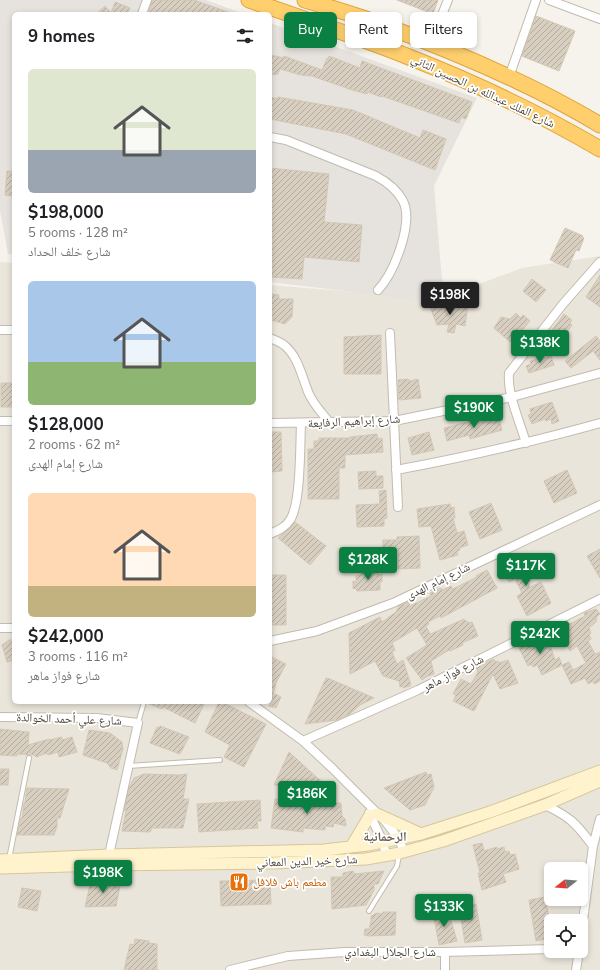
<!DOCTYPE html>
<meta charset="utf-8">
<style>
body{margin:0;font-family:"Nunito Sans","Noto Naskh Arabic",sans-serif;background:#f2f2f2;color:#202124;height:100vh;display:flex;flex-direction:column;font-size:15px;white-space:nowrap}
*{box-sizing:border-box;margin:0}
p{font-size:13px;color:#757577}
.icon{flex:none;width:22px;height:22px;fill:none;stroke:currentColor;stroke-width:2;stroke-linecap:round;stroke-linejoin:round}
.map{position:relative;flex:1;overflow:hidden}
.drawer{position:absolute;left:12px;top:12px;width:260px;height:692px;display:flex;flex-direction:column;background:#fff;border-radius:6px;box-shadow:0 2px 6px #0003}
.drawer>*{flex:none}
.banner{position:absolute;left:284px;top:12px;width:256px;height:36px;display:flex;gap:8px}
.needle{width:26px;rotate:253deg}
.tools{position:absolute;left:544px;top:862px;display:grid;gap:8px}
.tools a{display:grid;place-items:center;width:44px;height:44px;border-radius:6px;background:#fff;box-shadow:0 2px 6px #0003;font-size:20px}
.price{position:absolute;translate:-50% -34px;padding:0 9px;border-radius:4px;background:#0b8043;color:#fff;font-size:13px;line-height:26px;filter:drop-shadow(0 1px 2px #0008)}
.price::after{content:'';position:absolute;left:50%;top:24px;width:12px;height:9px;margin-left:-6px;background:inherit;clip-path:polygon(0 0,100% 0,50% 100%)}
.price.current{background:#222;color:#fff}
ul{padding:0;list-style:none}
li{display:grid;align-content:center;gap:8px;height:212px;padding:0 16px}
li span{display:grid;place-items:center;height:124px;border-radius:6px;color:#555}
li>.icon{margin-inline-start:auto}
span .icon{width:72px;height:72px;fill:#fffc;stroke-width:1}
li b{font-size:17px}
h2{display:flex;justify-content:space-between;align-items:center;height:48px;padding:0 16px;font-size:17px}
.tag{padding:0 14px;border-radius:6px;background:#fff;box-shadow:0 2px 6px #0003;font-size:14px;line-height:36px}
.tag.current{background:#0b8043;color:#fff}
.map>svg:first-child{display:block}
.residential{fill:#eae5da;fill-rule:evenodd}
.industrial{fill:#e6e2dd}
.building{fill:url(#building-hatch);stroke:#d3c7b4}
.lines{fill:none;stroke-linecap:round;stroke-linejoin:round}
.lane-casing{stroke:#c2bbae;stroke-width:6}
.street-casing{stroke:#c2bbae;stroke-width:10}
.secondary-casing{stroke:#d6c79b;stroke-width:13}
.highway-casing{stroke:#e0a43c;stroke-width:17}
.lane{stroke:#fff;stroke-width:4}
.street{stroke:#fff;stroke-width:8}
.secondary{stroke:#fff3cd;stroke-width:11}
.highway{stroke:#ffcf6e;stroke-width:15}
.labels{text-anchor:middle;stroke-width:3.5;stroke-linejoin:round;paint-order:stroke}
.street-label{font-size:12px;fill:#4b4439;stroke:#fff}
.food-label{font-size:12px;fill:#c56008;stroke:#fff;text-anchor:start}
.neighbourhood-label{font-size:13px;font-weight:bold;fill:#6e6250;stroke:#fff}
</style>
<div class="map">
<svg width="600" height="970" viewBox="0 0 600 970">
<defs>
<pattern id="building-hatch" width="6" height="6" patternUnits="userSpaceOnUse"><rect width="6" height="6" fill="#d8cfc1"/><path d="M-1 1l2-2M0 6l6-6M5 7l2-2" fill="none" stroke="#b1aa9e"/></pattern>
</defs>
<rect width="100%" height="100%" fill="#f6f3ec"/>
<!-- residential -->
<path class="residential" d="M600 256V970H0V262L14 263V702H270V285L438 299 522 268ZM551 869H581V899H551ZM551 921H581V951H551Z"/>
<!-- industrial -->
<path class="industrial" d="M0 0H206L244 14H14V254H8L0 210Z
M270 23 477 98 434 186 444 303 270 282Z"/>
<!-- building -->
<path class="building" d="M152 0H194L231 13 148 14Z
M397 0H438L433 14Z
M115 2 130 8 127 14H96L105 6 111 13Z
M536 16 575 31 559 71 522 56Z
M270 55 284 58V56L322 70 327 58 328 59 329 56 360 68 362 61 472 102 466 119 461 117 459 123 382 96 381 97 368 92 367 94 352 90 312 76 301 75 280 69 278 74 270 75Z
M270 97 278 99V97L353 110 420 138 423 130 446 139 435 170 346 134 270 119Z
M270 168 329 174 324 222 362 225 359 262 304 257 302 279 270 277Z
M7 171 14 172V196L5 195Z
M565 228 583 236 582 237 584 238 579 251 576 250 568 268 550 260Z
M600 275V307L586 297Z
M532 279 546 290 536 302 523 291Z
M272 294 279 295V299H293L292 317 285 324 271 320 270 297H271Z
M468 305 465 326 456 324 454 333 447 332 449 324 437 325 430 307Z
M516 313 521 318 523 315 530 321 518 335 517 334 510 342 494 328 501 317 510 319Z
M564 314 572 320 570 323 572 325 567 332 561 328 557 334 552 330Z
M381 335V374H344V337Z
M596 336 600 341V360L593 351 571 368 565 361Z
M551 356 554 365 529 373 526 366 531 364 530 361Z
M408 379 410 381 418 379 421 398 399 400 398 380Z
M1 383H14V407H1Z
M552 402 559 421 552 424 551 419 546 421 545 419 532 424 528 415 531 414 530 409Z
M498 416 502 430 470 439 469 435 447 441 444 428 484 418 485 419Z
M270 432H281L282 471 270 472Z
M429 432 434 450 412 455 408 438Z
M377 434 378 439 382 438 383 452 345 455V468H339V499H308V449H314V441H319V438H350V437Z
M567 470 577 493 554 503 544 481Z
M376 471V476H383V488L359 489 358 472Z
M386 490 387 518 384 519V526L357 527 356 505 380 504 379 491Z
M491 503 502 530 480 539 469 512Z
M450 504 451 508 454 507 455 518H453L457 533 464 531 468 545 459 548 460 550 457 551 458 555 440 560 431 526 419 527 417 509Z
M295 522 326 546 310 565 278 538 289 529Z
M419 536 420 568 398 569V550H383V540H397V537Z
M600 549V578L587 556Z
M518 554 523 563 521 564 526 574 524 575 530 587 541 582 551 603 527 616 517 596 522 593 515 579 509 582 502 568 503 567 502 564Z
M370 568V573H378V575L382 574V582L380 581V590L357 591 356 588 353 589V581L356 582V576L361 575V569Z
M487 570 497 588 441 618 440 616 428 622 429 624 426 626 430 634 433 633 464 619 465 621H467L468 623 472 622 478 636 462 643 463 645 450 651 449 650 431 661 434 674 428 676 422 680 406 658 427 645 417 628 392 643 395 650 392 652 397 664 403 660 411 685 410 686 403 688V686L400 687 399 681 383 676 375 661 350 674 349 633 380 617 382 622 396 612 399 606 408 602 410 606 431 596 430 593 441 588 442 590 451 586 453 589 477 577 476 576Z
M270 575H286V625H270Z
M596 609 600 614 597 616 596 622 589 628 591 633 589 634 591 639 588 641 595 654 600 652V681L594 684 593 681 588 684 585 678 571 684 562 665 569 662 573 670 586 663 577 646 570 651 561 634 549 638 547 634 562 628 564 625 572 623 585 616 584 613Z
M546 635 549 642 555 660 559 657 562 665 542 675 537 665 533 667 531 664 528 666 519 648Z
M9 640H14V660L7 662 2 645Z
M270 656 286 664 276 683 272 699H270Z
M494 659 495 662 498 661 499 663 508 660 518 683 500 689 493 674 474 711 453 701 456 695 453 694 461 679 471 684 478 672 476 667Z
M326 678 330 679 374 698 360 705 350 714 337 720 305 724Z
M275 694 281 697 276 708 269 706Z
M147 702H205L195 723 163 707 162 709 147 703Z
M219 702H222L266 724 244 767 224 757 230 745 205 732Z
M160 726 189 737 180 754 150 743 157 727 159 728Z
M0 729 29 732 28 745 49 739V740L62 737V740L72 737 77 752 59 757 58 752 48 755 47 753 36 757 35 755 17 754V756L0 755Z
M89 730 110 733 122 742 123 749 117 770 111 768 107 763 83 755Z
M289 752 322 782 319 788 274 785Z
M0 769H9L8 785H0Z
M426 772 427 775 431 774 434 787 425 805 410 810 384 788Z
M144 774 179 775 187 774 183 799H189L183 828H152L150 832 122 831 126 811 124 810 129 788 134 778Z
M27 788 69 789 60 818H57V826L54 835H17L21 818H22L24 803H25Z
M275 799 302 803 303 800 335 799V803H341L342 816 345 819 346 826 334 823 333 827 325 826V830L303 828V832L271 828Z
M260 800 261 821H257L258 828 199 832 197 804Z
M482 843 484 851 497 847V849L504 847 505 852 509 851 510 855 515 854 519 869 503 874 506 882 482 890 478 873H480L473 845Z
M353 871 354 874 384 871 378 884H374V890L366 905 332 909 331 877H343V873Z
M97 879 96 883 121 881 116 906 85 907 91 880Z
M270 880 271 904 221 906 220 881Z
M22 888 41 891 37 911 18 907Z
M545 897 551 927 545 933 546 939 536 941 529 900Z
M476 904 482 940 465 943 459 907Z
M448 910 457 941 439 945 433 913Z
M383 912H396L395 935 368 936 364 935 365 929H369L371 922V916L377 913 382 914Z
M135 939 149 941V943L157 944V970H124L130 944 134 945Z"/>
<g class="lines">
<!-- lane casing -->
<g class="lane-casing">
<path id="lane" d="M138 723 144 702
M128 766 220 760
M9 859 29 758
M369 911 397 866 399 855"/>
</g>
<!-- street casing -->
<g class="street-casing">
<path id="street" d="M549 0 600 19
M142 14 147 0
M430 44 448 0
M509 77 536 0
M270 137 286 140 376 176C387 182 397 189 403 201 414 223 394 273 378 290
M0 330H14
M390 333 398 507
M270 338C274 340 280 342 284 345 299 357 302 378 309 394 314 405 322 413 329 422
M0 421H14
M270 423 394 421 512 397 600 373
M526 443C520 422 507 394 509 373L563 304 600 262
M396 470C465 457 532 442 600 423
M270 534C277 531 285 528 290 520 301 504 300 445 301 423
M0 628H14
M270 641 317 631 393 603 600 505
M249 702 303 741 332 768 385 821 399 839 404 852
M0 717 97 718 138 723 109 855
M303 741 418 690 600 599
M545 805C570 817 576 823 593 846
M369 813 383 842 386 855
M581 935 593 846 600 819
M445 952V970
M230 970 288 956 345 952H445L551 949
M576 970 579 951"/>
</g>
<!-- secondary casing -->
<g class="secondary-casing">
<path id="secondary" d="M377 814 421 834
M351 847 370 815
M0 860 109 855 324 850 368 845 421 834 490 812 600 771
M0 868 103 865 273 863 366 859 400 853 443 841 545 805 600 781"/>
</g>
<!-- highway casing -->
<g class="highway-casing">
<path id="highway" d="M249 0C303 19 357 36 409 57 475 83 539 113 600 149
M305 0C334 9 363 17 391 28 463 55 534 85 600 125"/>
</g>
<!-- lane -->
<use href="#lane" class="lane"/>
<!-- street -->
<use href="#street" class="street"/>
<!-- secondary -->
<use href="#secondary" class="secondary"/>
<!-- highway -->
<use href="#highway" class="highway"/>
</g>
<!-- icons -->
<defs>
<g id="restaurant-square" transform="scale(1)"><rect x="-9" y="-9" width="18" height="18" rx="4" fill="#e8710a" stroke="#fff"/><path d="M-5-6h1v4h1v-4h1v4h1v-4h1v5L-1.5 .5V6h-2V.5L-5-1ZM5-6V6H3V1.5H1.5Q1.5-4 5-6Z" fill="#fff"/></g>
</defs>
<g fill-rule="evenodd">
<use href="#restaurant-square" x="239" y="882"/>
</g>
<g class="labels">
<!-- street labels -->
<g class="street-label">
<text transform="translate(483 91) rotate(25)" y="4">شارع الملك عبدالله بن الحسين الثاني</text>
<text transform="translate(354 421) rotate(-3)" y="4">شارع إبراهيم الرفايعة</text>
<text transform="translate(438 581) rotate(-26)" y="4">شارع إمام الهدى</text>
<text transform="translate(453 673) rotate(-27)" y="4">شارع فواز ماهر</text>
<text transform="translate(69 719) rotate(2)" y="4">شارع علي أحمد الخوالدة</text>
<text transform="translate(307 861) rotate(-2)" y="4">شارع خير الدين المعاني</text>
<text x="390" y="956">شارع الجلال البغدادي</text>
</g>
<!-- food labels -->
<g class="food-label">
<text x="253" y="886">مطعم باش فلافل</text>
</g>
<!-- neighbourhood labels -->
<g class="neighbourhood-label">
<text x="385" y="841">الرحمانية</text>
</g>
</g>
</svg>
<div class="tools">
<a><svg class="needle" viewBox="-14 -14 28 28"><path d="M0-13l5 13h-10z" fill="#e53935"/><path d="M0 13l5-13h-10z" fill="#757577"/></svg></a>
<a><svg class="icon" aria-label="locate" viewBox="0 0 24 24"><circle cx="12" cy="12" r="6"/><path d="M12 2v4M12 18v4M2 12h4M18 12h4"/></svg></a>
</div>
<b class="price current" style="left:450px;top:316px">$198K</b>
<b class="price" style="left:540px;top:364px">$138K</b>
<b class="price" style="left:474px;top:429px">$190K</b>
<b class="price" style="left:368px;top:581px">$128K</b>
<b class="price" style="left:526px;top:587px">$117K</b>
<b class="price" style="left:540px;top:655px">$242K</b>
<b class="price" style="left:307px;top:815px">$186K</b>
<b class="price" style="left:103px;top:894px">$198K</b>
<b class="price" style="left:444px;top:928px">$133K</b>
<div class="banner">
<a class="tag current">Buy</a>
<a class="tag">Rent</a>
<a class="tag">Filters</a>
</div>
<section class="drawer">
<h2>9 homes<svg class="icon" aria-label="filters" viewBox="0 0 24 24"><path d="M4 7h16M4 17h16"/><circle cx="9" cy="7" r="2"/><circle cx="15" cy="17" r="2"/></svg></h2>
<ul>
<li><span style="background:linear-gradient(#dfe7d0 65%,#9aa5b1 0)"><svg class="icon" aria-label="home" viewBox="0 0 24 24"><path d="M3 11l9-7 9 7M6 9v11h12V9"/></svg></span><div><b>$198,000</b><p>5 rooms · 128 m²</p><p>شارع خلف الحداد</p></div></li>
<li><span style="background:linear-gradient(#a9c7e8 65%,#8fb573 0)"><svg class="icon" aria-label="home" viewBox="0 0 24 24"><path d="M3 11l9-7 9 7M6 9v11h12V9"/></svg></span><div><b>$128,000</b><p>2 rooms · 62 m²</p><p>شارع إمام الهدى</p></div></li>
<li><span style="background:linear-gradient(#ffd9b3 75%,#c2b280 0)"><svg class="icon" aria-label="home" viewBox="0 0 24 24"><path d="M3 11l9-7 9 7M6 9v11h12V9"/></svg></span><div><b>$242,000</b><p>3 rooms · 116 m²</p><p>شارع فواز ماهر</p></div></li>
</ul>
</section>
</div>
